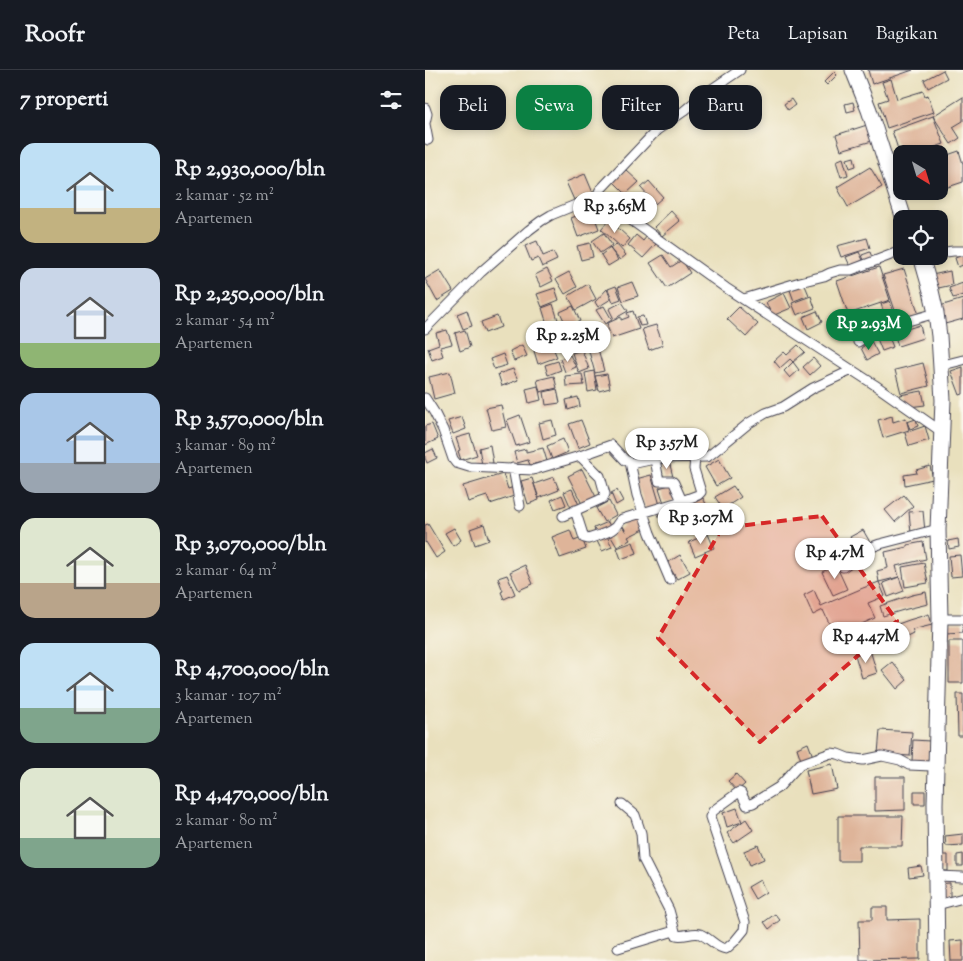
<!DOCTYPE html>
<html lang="id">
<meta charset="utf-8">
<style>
body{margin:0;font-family:"Sorts Mill Goudy",serif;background:#242831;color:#f1f3f6;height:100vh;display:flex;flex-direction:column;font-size:19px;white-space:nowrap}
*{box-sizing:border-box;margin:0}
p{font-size:16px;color:#9ea1a6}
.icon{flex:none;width:28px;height:28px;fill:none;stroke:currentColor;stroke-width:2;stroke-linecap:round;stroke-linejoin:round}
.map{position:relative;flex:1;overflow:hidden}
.details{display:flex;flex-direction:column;background:#171b24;width:425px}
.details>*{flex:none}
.hud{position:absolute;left:15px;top:15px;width:448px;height:45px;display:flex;gap:10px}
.needle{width:32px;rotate:142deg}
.fabs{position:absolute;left:468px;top:75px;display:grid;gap:10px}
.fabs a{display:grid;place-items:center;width:55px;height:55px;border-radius:10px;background:#171b24;box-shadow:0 2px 8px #0003;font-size:25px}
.price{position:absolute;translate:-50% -42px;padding:0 11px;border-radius:18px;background:#fff;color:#222;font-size:16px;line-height:32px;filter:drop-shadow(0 1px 2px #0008)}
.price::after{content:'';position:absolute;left:50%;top:30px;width:15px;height:11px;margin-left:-8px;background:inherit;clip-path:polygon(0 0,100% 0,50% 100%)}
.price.active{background:#0b8043;color:#fff}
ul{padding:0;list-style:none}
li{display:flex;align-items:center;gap:15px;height:125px;padding:0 20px}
li span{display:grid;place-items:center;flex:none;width:140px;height:100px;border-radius:15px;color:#555}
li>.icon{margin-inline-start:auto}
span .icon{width:60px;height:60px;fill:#fffc;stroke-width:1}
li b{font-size:21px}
h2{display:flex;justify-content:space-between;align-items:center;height:60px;padding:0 20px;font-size:21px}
.tag{padding:0 18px;border-radius:15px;background:#171b24;box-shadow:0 2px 8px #0003;font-size:18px;line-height:45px}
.tag.active{background:#0b8043;color:#fff}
header{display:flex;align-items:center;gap:30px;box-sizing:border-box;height:70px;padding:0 25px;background:#171b24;border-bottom:1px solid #363941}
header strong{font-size:24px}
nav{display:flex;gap:28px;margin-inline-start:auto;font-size:18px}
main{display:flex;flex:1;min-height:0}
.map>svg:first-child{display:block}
.building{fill:#deb499}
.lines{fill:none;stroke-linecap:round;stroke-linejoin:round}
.street-casing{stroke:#403e4e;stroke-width:11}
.highway-casing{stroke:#403e4e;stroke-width:17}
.street{stroke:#fff;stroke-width:9}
.highway{stroke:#fff;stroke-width:15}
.marked{fill:#d62828;fill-opacity:0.2;stroke:#d62828;stroke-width:4;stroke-dasharray:10 6;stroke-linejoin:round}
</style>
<header>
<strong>Roofr</strong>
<nav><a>Peta</a><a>Lapisan</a><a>Bagikan</a></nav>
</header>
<main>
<section class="details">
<h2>7 properti<svg class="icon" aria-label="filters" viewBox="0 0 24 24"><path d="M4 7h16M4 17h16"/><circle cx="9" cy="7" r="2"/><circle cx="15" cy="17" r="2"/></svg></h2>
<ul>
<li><span style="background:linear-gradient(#bfe0f5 65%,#c2b280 0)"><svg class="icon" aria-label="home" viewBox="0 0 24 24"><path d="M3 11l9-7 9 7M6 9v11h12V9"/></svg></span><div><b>Rp 2,930,000/bln</b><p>2 kamar · 52 m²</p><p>Apartemen</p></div></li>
<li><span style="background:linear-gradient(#c9d6e8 75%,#8fb573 0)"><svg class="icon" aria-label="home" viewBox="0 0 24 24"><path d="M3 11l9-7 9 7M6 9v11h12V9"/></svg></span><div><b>Rp 2,250,000/bln</b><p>2 kamar · 54 m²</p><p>Apartemen</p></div></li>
<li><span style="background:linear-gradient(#a9c7e8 70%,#9aa5b1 0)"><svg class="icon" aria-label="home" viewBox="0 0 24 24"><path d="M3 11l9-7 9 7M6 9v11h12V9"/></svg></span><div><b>Rp 3,570,000/bln</b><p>3 kamar · 89 m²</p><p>Apartemen</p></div></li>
<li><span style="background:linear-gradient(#dfe7d0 65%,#b9a48a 0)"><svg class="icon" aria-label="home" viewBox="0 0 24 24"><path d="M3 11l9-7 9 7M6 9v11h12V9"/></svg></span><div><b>Rp 3,070,000/bln</b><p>2 kamar · 64 m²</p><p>Apartemen</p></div></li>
<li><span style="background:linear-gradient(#bfe0f5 65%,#7fa58c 0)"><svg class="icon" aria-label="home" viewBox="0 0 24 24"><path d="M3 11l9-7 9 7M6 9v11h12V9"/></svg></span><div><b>Rp 4,700,000/bln</b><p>3 kamar · 107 m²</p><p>Apartemen</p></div></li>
<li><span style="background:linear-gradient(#dfe7d0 70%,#7fa58c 0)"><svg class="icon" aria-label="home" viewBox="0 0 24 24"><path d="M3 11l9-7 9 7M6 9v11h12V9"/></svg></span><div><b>Rp 4,470,000/bln</b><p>2 kamar · 80 m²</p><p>Apartemen</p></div></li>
</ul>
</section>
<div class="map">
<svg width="538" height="891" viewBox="0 0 538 891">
<rect width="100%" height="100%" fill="#fbf7ec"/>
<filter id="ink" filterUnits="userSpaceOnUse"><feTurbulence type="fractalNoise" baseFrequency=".02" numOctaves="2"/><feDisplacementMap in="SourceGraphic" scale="10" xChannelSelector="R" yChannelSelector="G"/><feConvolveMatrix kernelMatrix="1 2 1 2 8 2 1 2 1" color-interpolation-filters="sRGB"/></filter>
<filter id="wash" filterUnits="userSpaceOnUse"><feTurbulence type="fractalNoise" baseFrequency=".0096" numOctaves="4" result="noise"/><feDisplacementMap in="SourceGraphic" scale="20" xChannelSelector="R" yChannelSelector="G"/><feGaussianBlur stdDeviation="1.12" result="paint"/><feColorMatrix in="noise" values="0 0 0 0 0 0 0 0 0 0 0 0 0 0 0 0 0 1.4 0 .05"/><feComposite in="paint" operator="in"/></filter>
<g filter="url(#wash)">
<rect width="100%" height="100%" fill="#e9e0bd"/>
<g id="blocks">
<!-- building -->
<path class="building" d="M443 0H488L447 14Z
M518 0 522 8 503 18 499 10Z
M409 2 412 5 402 15 399 12Z
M466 9 472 29 498 21 500 26 503 25 509 42 462 58 454 32 463 29 457 12Z
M538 27V51L528 57 535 68 526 74 508 46 519 74 490 84H476V88L467 61 508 46Z
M366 29 370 35 363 40 359 34Z
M428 32 430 40 422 42 420 34Z
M442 55 447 71 416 80 411 65Z
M534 81 538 94V112L514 120V88Z
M429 87 431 96 425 98 422 89Z
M418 88 423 105 416 107 411 91Z
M445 97 457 117 423 137 412 117Z
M201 100 214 112 201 124 189 112Z
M160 104 168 123 149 130 141 112Z
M224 111 238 127 230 134 216 118Z
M490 121H510V122L492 128Z
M201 124 219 138 211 149 193 136Z
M167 140 174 159 153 167 146 148Z
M246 141 255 151 237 166 229 157Z
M184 150 205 169 197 178 176 159Z
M179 163 187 175 175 183 167 171Z
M211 165 218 171 222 166 231 174 218 188 203 175Z
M442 168 445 178 416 187 412 176Z
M112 171 118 186 128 182 132 190 117 197 113 188 106 191 100 176Z
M165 173 168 187 156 190 152 176Z
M191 174 201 185 195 190 185 179Z
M185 178 193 190 183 196 176 185Z
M434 182 438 190 425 196 421 187Z
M445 182 448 190 440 193 437 185Z
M238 185 246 197 257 190 265 203 242 218 225 193Z
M538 185V195L533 197 530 188Z
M454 197 465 230 423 244 412 211Z
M122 199 128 211 116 217 110 205Z
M479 199 494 245 474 252 458 205Z
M15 200 28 221 12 231 0 209Z
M525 201 527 215 509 219 507 205Z
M144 202 152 217 140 224 131 209Z
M207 212 213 226 198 231 193 217Z
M379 213 384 225 369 231 365 220Z
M538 213V225L528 228 524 218Z
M163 214 171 229 151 240 143 226Z
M191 216 196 229 188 232 183 219Z
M130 218 134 230 117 237 112 224Z
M182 219 186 229 173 237 170 232Z
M359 223 366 238 347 246 341 232Z
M386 226 390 238 372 245 367 233Z
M538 229V249L520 254 515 236Z
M465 231 472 251 463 255 456 234Z
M197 232 203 241 189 249 184 239Z
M128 234 133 250 122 254 117 238Z
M148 236 155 251 142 257 135 242Z
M179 236 187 250 180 254 171 240Z
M314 237 333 254 321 267 302 249Z
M42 240 47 256 38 259 32 244Z
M208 241 214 259 187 268 182 256 183 253 196 247V250L204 247 202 243Z
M392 241 397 252 383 259 378 247Z
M72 246 76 257 60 263 56 252Z
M218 246 221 255 215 256 212 247Z
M428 252 437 265 428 271 419 258Z
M231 255 238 275 224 280 217 259Z
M495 255 498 268 473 276 469 263Z
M136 258 142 275 129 280 132 287 113 294 109 281 120 277 116 266Z
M22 260 27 274 15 277 18 286 7 290 3 278 14 274 11 263Z
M40 260 45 277 35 281 30 263Z
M462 262 468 277 457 281 451 266Z
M446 271 453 284 442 290 436 278Z
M97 275 102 286 89 291 85 281Z
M172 275 179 301 170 303 163 278Z
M373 275 380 282 368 292 374 300 365 308 359 301 368 292 365 289 355 298 349 291 359 282 362 285Z
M157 280 164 299 154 303 147 283Z
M78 284 82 295 69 299 65 289Z
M145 285 151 297 140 302 135 289Z
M388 288 395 296 385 305 378 297Z
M133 291 136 300 123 305 120 295Z
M498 293 504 316 476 323 470 300Z
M538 297V324L535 325 526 301Z
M88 299 93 310 77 316 73 304Z
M169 301 172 320 163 322 160 303Z
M25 302 30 323 9 329 4 307Z
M157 304 159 315 141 316 140 306Z
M182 304 185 318 174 321 170 306Z
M129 306 132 318 115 322 112 310Z
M113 316 116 330 104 333 101 319Z
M132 319 135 333 121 335 119 322Z
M497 321 500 335 484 337 476 330 475 325Z
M153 327 155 336 143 340 141 330Z
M76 335 81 357 67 360 61 338Z
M95 345 104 372 91 376 82 350Z
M467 346 468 352 481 348 484 360 458 368 453 350Z
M37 347 41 359 28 364 23 351Z
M491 349 493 356 485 359 482 352Z
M127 350 131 365 118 369 114 353Z
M156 350 165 373 153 378 144 354Z
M7 354 13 369 0 375V356Z
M500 356 504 370 484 376 480 363Z
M45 364 52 385 36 390 33 381 35 380 31 368Z
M138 369 143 382 127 389 122 376Z
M65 375 68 393 57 395 54 378Z
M118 378 122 391 105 395 103 390 92 393 89 382 101 379V382Z
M8 379 12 388 2 393 0 388V383Z
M294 389 305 408 291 416 280 397Z
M244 391 248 407 239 409 235 394Z
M505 396 508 409 480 415 479 405 492 403 491 400Z
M157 399 171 427 157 434 143 406Z
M78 404 83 419 89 417 92 425 65 434 62 426 43 432 38 416Z
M226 405 235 435 221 440 211 409Z
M129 407 134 420 114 428 109 414Z
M107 408 114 430 103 434 96 411Z
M248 414 253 429 239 433 234 418Z
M308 416 316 427 298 439 290 427Z
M147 419 154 435 146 438 139 422Z
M192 420 198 431 191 435 186 423Z
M137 425 141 435 130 439 126 430Z
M479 425 488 436 470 452 460 440Z
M278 428 285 442 269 450 262 437Z
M184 431 191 445 179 452 171 438Z
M257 432 262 448 238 457 232 441Z
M498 441 500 462 486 463 484 442Z
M215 444 221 458 203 467 205 470 192 477 185 465 198 457 201 462 197 454Z
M183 452 186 459 171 465 169 458Z
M3 454 20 482 11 488 1 472 0 473V455Z
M59 454 64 470 50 475 45 459Z
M29 458 36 470 28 476 20 463Z
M145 460 149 471 157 468 161 479 135 488 127 467Z
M438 460 446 474 433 481 425 467Z
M283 464 289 478 270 486 264 472Z
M182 466 187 477 177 481 172 471Z
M533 469 534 477 524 479 523 471Z
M208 472 212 483 196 489 192 478Z
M498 472 501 489 471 496 474 507 454 512 452 501 463 498 460 482 482 477V475Z
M255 485 265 502 252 509 242 493Z
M535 485 537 506 526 507 524 486Z
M499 493 503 513 480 517 477 497Z
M100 495 108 514 94 520 85 502Z
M411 495 422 519 408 525 397 502Z
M82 505 90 524 79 529 76 522 78 521 73 508Z
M474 507 479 521 463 527 458 513Z
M454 512 460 526 443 533 450 548 410 566 398 540 388 545 379 525 389 520 396 536 438 518Z
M501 522 503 534 482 539 458 546 455 536 487 525Z
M504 544 507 555 487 560 489 564 456 580 448 563 484 550Z
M521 552H538V563L521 564Z
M524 571H538V613H524Z
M445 580 452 603 437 608 430 585Z
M467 592 482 610 472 619 457 600Z
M532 624H538V666H533Z
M455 660 487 662 485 686 453 684Z
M488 670 505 671 503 692 487 691Z
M383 673 389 689 377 693 372 678Z
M407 694 412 719 386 724 381 700Z
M311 704 320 714 312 721 303 711Z
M450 707H480V740L450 741Z
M489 721H500V734H489Z
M312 738 317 752 302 757 298 743Z
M413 746H478L477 776H434V791H413Z
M321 749 328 760 309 773 302 763Z
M538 764V775L521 776 520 766Z
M333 775 339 789 325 795 319 781Z
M538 784V796H532V785Z
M513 785H523V801H513Z
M496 796 498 805 484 807 483 798Z
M335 810 341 822 330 829 323 817Z
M525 813V831H514L513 814Z
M447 837H462V850L495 849V889L435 890 434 850H447Z
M350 844 355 850 344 859 339 852Z
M538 870V891H526L525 871Z"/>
</g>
</g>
<g filter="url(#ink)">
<use href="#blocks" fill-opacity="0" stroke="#403e4e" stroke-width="1"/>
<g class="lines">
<!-- street casing -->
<g class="street-casing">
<path id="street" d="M0 38 2 44 0 53
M0 54 3 70
M171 128 175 120 232 60 259 41 278 25 315 0
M514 183 528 181H538
M319 229 375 212 399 206 405 203 415 200H426L476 181
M0 259 56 202 104 160 116 151 126 145 165 129 171 128 176 130 192 140 301 218 450 315 517 362
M433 272 455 259 504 245
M514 296 538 290
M0 328 9 342 18 360 28 389 31 393 44 397 108 400 155 386 186 375 200 390 205 392 211 393 234 388 281 387 285 385 324 353 341 343 358 337 388 318 427 300
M230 389 234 411H247L249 413 257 431 273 425 276 422 269 399 270 387
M205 392 212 425 225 463 245 510
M88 398 95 436
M150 440 159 468 163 469C169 467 184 463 189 458 193 455 192 452 197 449L257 431
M138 446 174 430 178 428 180 424 175 406 155 386
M418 497 444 478 455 474 509 460
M515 549H538
M197 734 210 745 216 763 218 789 244 840 251 865C259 867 267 862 275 864 285 868 291 878 301 879L310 871 319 860 320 852 285 747 288 741 314 722 316 723 322 735 328 733 354 717 375 694 406 683 413 684 423 688 438 690 457 686 475 690 484 695 506 696
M512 806 538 807
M512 835 538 828
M193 878 249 861"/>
</g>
<!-- highway casing -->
<g class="highway-casing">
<path id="highway" d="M428 0 444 40 479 149
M496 186 506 221 511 243 514 266 518 330 513 460 515 549 510 734 512 891"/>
</g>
<!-- street -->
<use href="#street" class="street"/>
<!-- highway -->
<use href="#highway" class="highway"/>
</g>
</g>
<!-- marked area -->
<path class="marked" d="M397 446 472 551 335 672 233 568 297 458Z"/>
</svg>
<div class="fabs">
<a><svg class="needle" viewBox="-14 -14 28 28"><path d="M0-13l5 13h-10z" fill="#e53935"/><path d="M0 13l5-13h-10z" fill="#9ea1a6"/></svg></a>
<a><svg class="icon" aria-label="locate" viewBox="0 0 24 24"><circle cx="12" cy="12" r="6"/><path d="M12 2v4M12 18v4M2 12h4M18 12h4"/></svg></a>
</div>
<b class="price" style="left:190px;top:164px">Rp 3.65M</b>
<b class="price active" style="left:444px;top:281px">Rp 2.93M</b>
<b class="price" style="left:143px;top:293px">Rp 2.25M</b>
<b class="price" style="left:242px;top:400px">Rp 3.57M</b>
<b class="price" style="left:276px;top:475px">Rp 3.07M</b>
<b class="price" style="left:410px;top:510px">Rp 4.7M</b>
<b class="price" style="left:441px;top:594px">Rp 4.47M</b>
<div class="hud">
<a class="tag">Beli</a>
<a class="tag active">Sewa</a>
<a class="tag">Filter</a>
<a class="tag">Baru</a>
</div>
</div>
</main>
